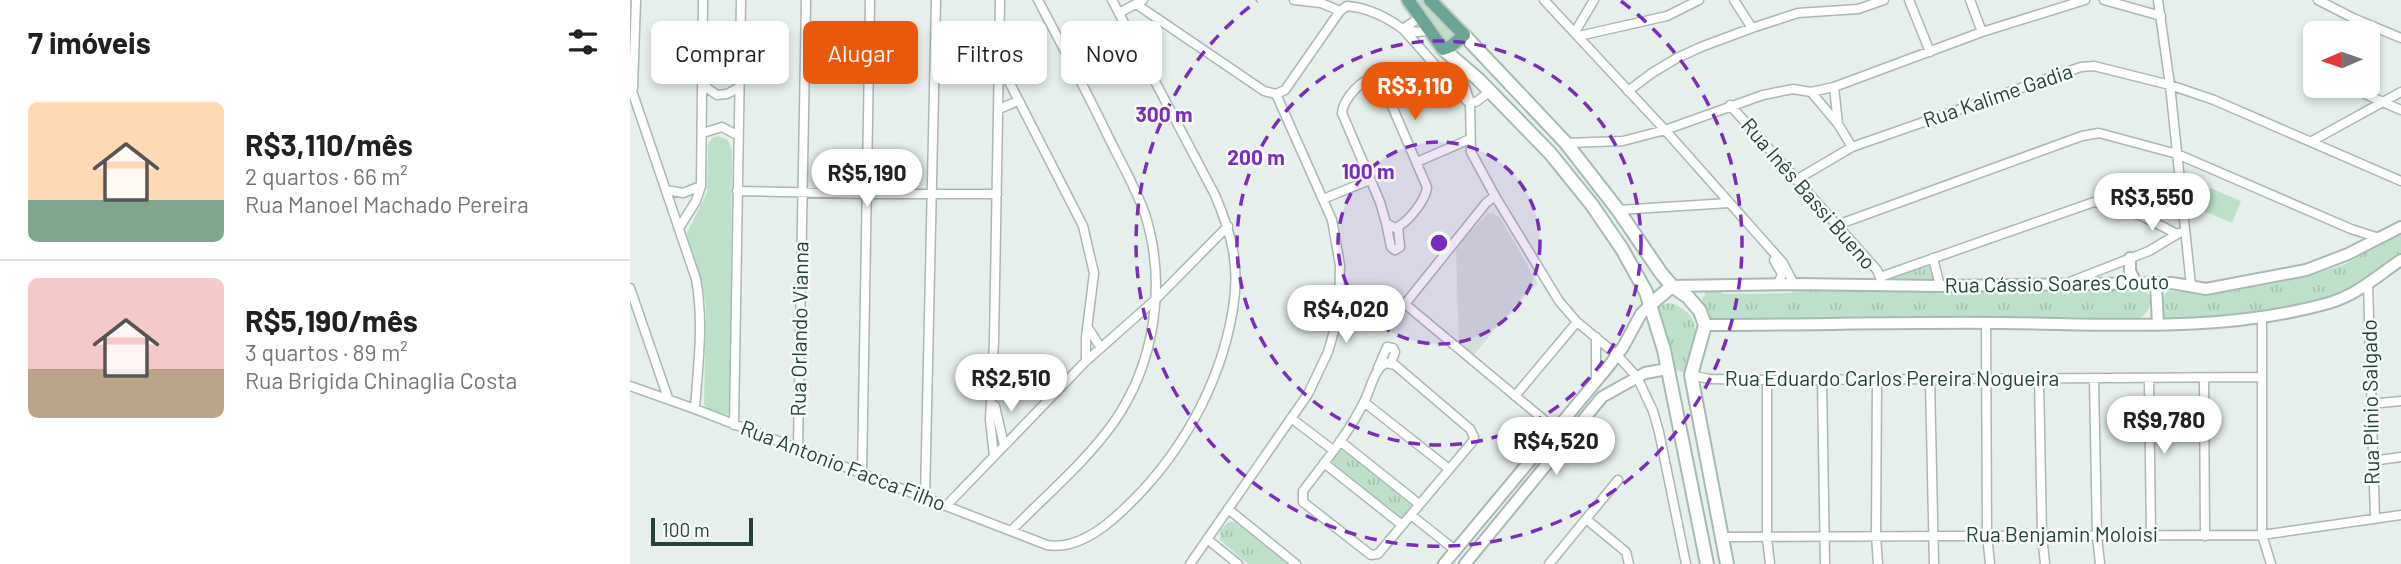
<!DOCTYPE html>
<html lang="pt">
<meta charset="utf-8">
<style>
body{margin:0;font-family:Barlow,sans-serif;background:#f6f6f6;color:#202124;height:100vh;display:flex;flex-direction:column;font-size:26px;white-space:nowrap}
*{box-sizing:border-box;margin:0}
p{font-size:23px;color:#757577}
.icon{flex:none;width:38px;height:38px;fill:none;stroke:currentColor;stroke-width:2;stroke-linecap:round;stroke-linejoin:round}
.map{position:relative;flex:1;overflow:hidden}
.side{display:flex;flex-direction:column;background:#fff;width:630px}
.side>*{flex:none}
.guide{position:absolute;left:21px;top:21px;width:665px;height:63px;display:flex;gap:14px}
.needle{width:46px;rotate:268deg}
.controls{position:absolute;left:1673px;top:21px;display:grid;gap:14px}
.controls a{display:grid;place-items:center;width:77px;height:77px;border-radius:10px;background:#fff;box-shadow:0 4px 10px #0003;font-size:35px}
.scale{position:absolute;left:21px;bottom:18px;width:102px;box-sizing:border-box;padding-left:7px;border:4px solid #24423a;border-top:0;font-size:19px;line-height:24px;white-space:nowrap;color:#24423a;-webkit-text-stroke:5px #f7fbf9;paint-order:stroke}
.price{position:absolute;translate:-50% -60px;padding:0 16px;border-radius:24px;background:#fff;color:#222;font-size:23px;line-height:46px;filter:drop-shadow(0 2px 4px #0008)}
.price::after{content:'';position:absolute;left:50%;top:42px;width:21px;height:16px;margin-left:-10px;background:inherit;clip-path:polygon(0 0,100% 0,50% 100%)}
.price.current{background:#ea580c;color:#fff}
ul{padding:0;list-style:none}
li{display:flex;align-items:center;gap:21px;height:175px;padding:0 28px}
li+li{border-top:2px solid #e0e0e0}
li span{display:grid;place-items:center;flex:none;width:196px;height:140px;border-radius:10px;color:#555}
li>.icon{margin-inline-start:auto}
span .icon{width:84px;height:84px;fill:#fffc;stroke-width:1}
li b{font-size:30px}
h2{display:flex;justify-content:space-between;align-items:center;height:84px;padding:0 28px;font-size:30px}
.chip{padding:0 24px;border-radius:10px;background:#fff;box-shadow:0 4px 10px #0003;font-size:24px;line-height:63px}
.chip.current{background:#ea580c;color:#fff}
main{display:flex;flex:1;min-height:0}
.map>svg:first-child{display:block}
.built{fill:#d4dfda}
.green{fill:#bfe0c8}
.park{fill:url(#park-tufts)}
.lines{fill:none;stroke-linecap:round;stroke-linejoin:round}
.minor-casing{stroke:#a8b8b2;stroke-width:11}
.tertiary-casing{stroke:#a8b8b2;stroke-width:14}
.secondary-casing{stroke:#a4bbb3;stroke-width:16}
.primary-casing{stroke:#c2cac8;stroke-width:16}
.minor{stroke:#fff;stroke-width:8}
.tertiary{stroke:#fff;stroke-width:10}
.secondary{stroke:#fff;stroke-width:12}
.primary{stroke:#6aa596;stroke-width:12}
.ring{fill:none;stroke:#7b2cbf;stroke-width:3.5;stroke-dasharray:12 9}
.labels{text-anchor:middle;stroke-width:5;stroke-linejoin:round;paint-order:stroke}
.street-label{font-size:21px;fill:#24423a;stroke:#f7fbf9}
.centre{fill:#7b2cbf;stroke:#f7fbf9;stroke-width:3.5}
.ring-label{font-size:21px;text-anchor:middle;font-weight:bold;fill:#7b2cbf;stroke:#f7fbf9;stroke-width:5;stroke-linejoin:round;paint-order:stroke}
</style>
<main>
<section class="side">
<h2>7 imóveis<svg class="icon" aria-label="filters" viewBox="0 0 24 24"><path d="M4 7h16M4 17h16"/><circle cx="9" cy="7" r="2"/><circle cx="15" cy="17" r="2"/></svg></h2>
<ul>
<li><span style="background:linear-gradient(#ffd9b3 70%,#7fa58c 0)"><svg class="icon" aria-label="home" viewBox="0 0 24 24"><path d="M3 11l9-7 9 7M6 9v11h12V9"/></svg></span><div><b>R$3,110/mês</b><p>2 quartos · 66 m²</p><p>Rua Manoel Machado Pereira</p></div></li>
<li><span style="background:linear-gradient(#f6c9c9 65%,#b9a48a 0)"><svg class="icon" aria-label="home" viewBox="0 0 24 24"><path d="M3 11l9-7 9 7M6 9v11h12V9"/></svg></span><div><b>R$5,190/mês</b><p>3 quartos · 89 m²</p><p>Rua Brigida Chinaglia Costa</p></div></li>
</ul>
</section>
<div class="map">
<svg width="1771" height="564" viewBox="0 0 1771 564">
<defs>
<pattern id="park-tufts" width="24" height="20" patternUnits="userSpaceOnUse" patternTransform="scale(1.75)"><rect width="24" height="20" fill="#bfe0c8"/><path d="M3 7l-1-3M5 7V3M7 7l1-3M15 17l-1-3M17 17v-4M19 17l1-3" fill="none" stroke="#a4c1ad"/></pattern>
</defs>
<rect width="100%" height="100%" fill="#e6efeb"/>
<!-- built -->
<path class="built" d="M863 213 870 218 908 284 892 297 843 356 829 345 826 248 857 214Z"/>
<!-- green -->
<path class="green" d="M784 0H796C806 11 823 24 823 39L818 42 811 39Z
M88 136 98 140 102 150 100 413 90 417 79 411 74 404 76 306 72 283 60 249 57 233 77 193 78 144 82 138Z
M1580 188 1611 201 1602 223 1571 210Z"/>
<!-- park -->
<path class="park" d="M1771 234V256L1713 295 1627 315 1538 322C1529 313 1529 301 1538 291 1552 291 1564 295 1577 296L1671 278 1713 265Z
M1302 264 1306 280 1265 281 1262 279 1265 275Z
M1510 286C1523 295 1524 309 1510 318L1084 322 1078 318 1072 299 1078 289 1089 288 1093 294 1161 293 1167 287Z
M1040 303C1076 315 1066 341 1057 370L1052 372 1043 368 1027 313 1030 305Z
M709 449H715L781 501 782 508 775 517 769 518 704 465 702 458Z
M599 522H605L658 564H618L590 540V530Z"/>
<g class="lines">
<!-- minor casing -->
<g class="minor-casing">
<path id="minor" d="M664 0 691 3 710 11 717 6C739 8 757 17 774 30L837 101
M914 0 1035 130 1153 263 1164 284
M1104 0 1122 28
M1279 0 1300 52
M1340 0 1352 32
M1474 0 1531 16
M1528 0 1540 85 1561 286
M1688 0 1723 18 1771 38
M506 4 634 91 646 94
M489 13 513 0
M774 30 788 32 800 30
M774 30 777 26 791 17
M945 32 964 0
M949 36 1037 16 1069 0
M370 64 453 226 464 273 456 337V361
M827 64 840 102 841 152 865 196 929 301 947 322 987 355 1007 377 1023 411 1029 432 1056 564
M73 70 80 62 89 60 108 80
M746 78 752 83 797 187C796 200 777 224 765 228L756 223 750 202 712 113C713 100 732 77 746 78Z
M74 81 77 88 87 95 97 94 108 88
M0 85 66 279C74 322 68 365 65 409
M1717 86 1771 110
M1204 87 1208 124
M3 88 6 0
M998 91 1022 73 1047 58 1071 47 1122 28 1168 13 1228 9 1254 0
M1181 92 1208 124 1222 147
M646 94 655 90 710 11
M840 102H846L859 92
M1100 105 1247 270 1251 280
M369 109 388 101
M73 133 92 127 107 135
M1682 141 1771 92
M936 143 993 141 1035 130 1133 95 1163 89 1181 92 1204 87 1352 32 1455 0
M787 162 840 139
M1166 180 1222 147 1451 67 1464 66 1540 85 1584 100 1771 181
M36 190 53 193 71 186 73 0
M107 191 237 194H367
M693 199 740 180
M988 210 1099 203
M756 223 761 247 765 250 770 247 768 227
M1207 225 1452 136 1469 133 1547 154 1721 229 1749 238
M49 228 66 201 71 186
M1303 258 1310 286
M1144 260 1152 274 1148 284
M1250 277 1464 202 1512 216 1547 234
M1437 283 1519 251 1549 233
M1738 284 1745 519
M0 288 38 398
M711 301 775 304 925 429
M775 304 856 203 865 196
M1632 317V535L1641 564
M1356 323 1357 535 1360 564
M458 328 471 348
M756 363 765 365 840 429 844 437 843 441 748 554 741 555 673 502V491C695 462 719 433 735 400 741 388 744 369 756 363Z
M748 368 757 347 763 348 765 352 761 363
M1061 375 1079 379 1137 380 1631 377
M1409 378 1412 535 1415 564
M1464 379 1467 536 1470 564
M1519 379 1521 535
M1574 379 1575 536
M1137 380V538L1140 564
M1192 380 1195 564
M1247 380 1246 536 1248 564
M1300 380 1304 564
M966 382V337
M0 386 65 409 417 545C445 550 472 530 492 511 549 458 590 387 603 309 610 265 602 235 585 195L482 0
M885 396 947 322
M734 402 819 469
M1741 404 1771 401
M365 406 374 445
M661 418 703 450
M104 425 111 0
M710 441 789 504
M168 448 176 0
M364 456 360 420 364 341 370 0
M1742 461 1771 457
M694 463 772 525
M232 475 240 0
M295 498 306 0
M317 505 456 361 526 299 598 226
M598 509 666 564
M781 515 825 550
M956 519 996 552 999 564
M381 531C416 495 455 463 484 422 525 363 537 284 515 214 505 186 489 159 476 132 455 88 431 44 408 0
M1092 537 1632 535 1771 515
M577 539 608 564
M560 564 678 394 698 352 709 314 710 265 702 220 646 94
M919 564 988 480"/>
</g>
<!-- tertiary casing -->
<g class="tertiary-casing">
<path id="tertiary" d="M1500 258V271L1506 283
M1526 284 1528 325
M1042 286 1164 284 1310 286 1542 283 1576 289 1676 270 1718 254 1771 227
M1075 325C1174 325 1273 322 1372 323 1480 324 1593 333 1699 303 1727 295 1747 276 1771 260
M814 564 978 367 993 347 1011 314 1021 304
M835 564 972 397 1015 373 1037 369"/>
</g>
<!-- secondary casing -->
<g class="secondary-casing">
<path id="secondary" d="M834 35 936 143 988 210 1031 273 1042 286 1058 297 1070 311 1075 325 1061 375 1097 564
M813 49 848 79 920 153 962 205 992 249 1016 292 1034 350 1077 564
M1021 304 1042 286"/>
</g>
<!-- primary casing -->
<g class="primary-casing">
<path id="primary" d="M778 0 813 49 821 46 834 35 800 0"/>
</g>
<!-- minor -->
<use href="#minor" class="minor"/>
<!-- tertiary -->
<use href="#tertiary" class="tertiary"/>
<!-- secondary -->
<use href="#secondary" class="secondary"/>
<!-- primary -->
<use href="#primary" class="primary"/>
</g>
<!-- distance rings -->
<circle cx="809" cy="243" r="101" fill="#7b2cbf" fill-opacity=".12"/>
<g class="ring">
<circle cx="809" cy="243" r="101"/>
<circle cx="809" cy="243" r="202"/>
<path d="M991 1A303 303 0 1 1 627 1"/>
</g>
<g class="labels">
<!-- street labels -->
<g class="street-label">
<text transform="translate(1368 96) rotate(-19)" y="7">Rua Kalime Gadia</text>
<text transform="translate(1178 194) rotate(49)" y="7">Rua Inês Bassi Bueno</text>
<text transform="translate(1427 284) rotate(-1)" y="7">Rua Cássio Soares Couto</text>
<text transform="translate(170 329) rotate(-89)" y="7">Rua Orlando Vianna</text>
<text x="1262" y="386">Rua Eduardo Carlos Pereira Nogueira</text>
<text transform="translate(1741 402) rotate(-91)" y="7">Rua Plínio Salgado</text>
<text transform="translate(213 466) rotate(21)" y="7">Rua Antonio Facca Filho</text>
<text x="1432" y="542">Rua Benjamin Moloisi</text>
</g>
</g>
<circle cx="809" cy="243" r="10" class="centre"/>
<g class="ring-label">
<text x="534" y="122">300 m</text>
<text x="626" y="165">200 m</text>
<text x="738" y="179">100 m</text>
</g>
</svg>
<div class="controls">
<a><svg class="needle" viewBox="-14 -14 28 28"><path d="M0-13l5 13h-10z" fill="#e53935"/><path d="M0 13l5-13h-10z" fill="#757577"/></svg></a>
</div>
<div class="scale">100 m</div>
<b class="price current" style="left:785px;top:122px">R$3,110</b>
<b class="price" style="left:237px;top:209px">R$5,190</b>
<b class="price" style="left:1522px;top:233px">R$3,550</b>
<b class="price" style="left:716px;top:345px">R$4,020</b>
<b class="price" style="left:381px;top:414px">R$2,510</b>
<b class="price" style="left:1534px;top:456px">R$9,780</b>
<b class="price" style="left:926px;top:477px">R$4,520</b>
<div class="guide">
<a class="chip">Comprar</a>
<a class="chip current">Alugar</a>
<a class="chip">Filtros</a>
<a class="chip">Novo</a>
</div>
</div>
</main>
